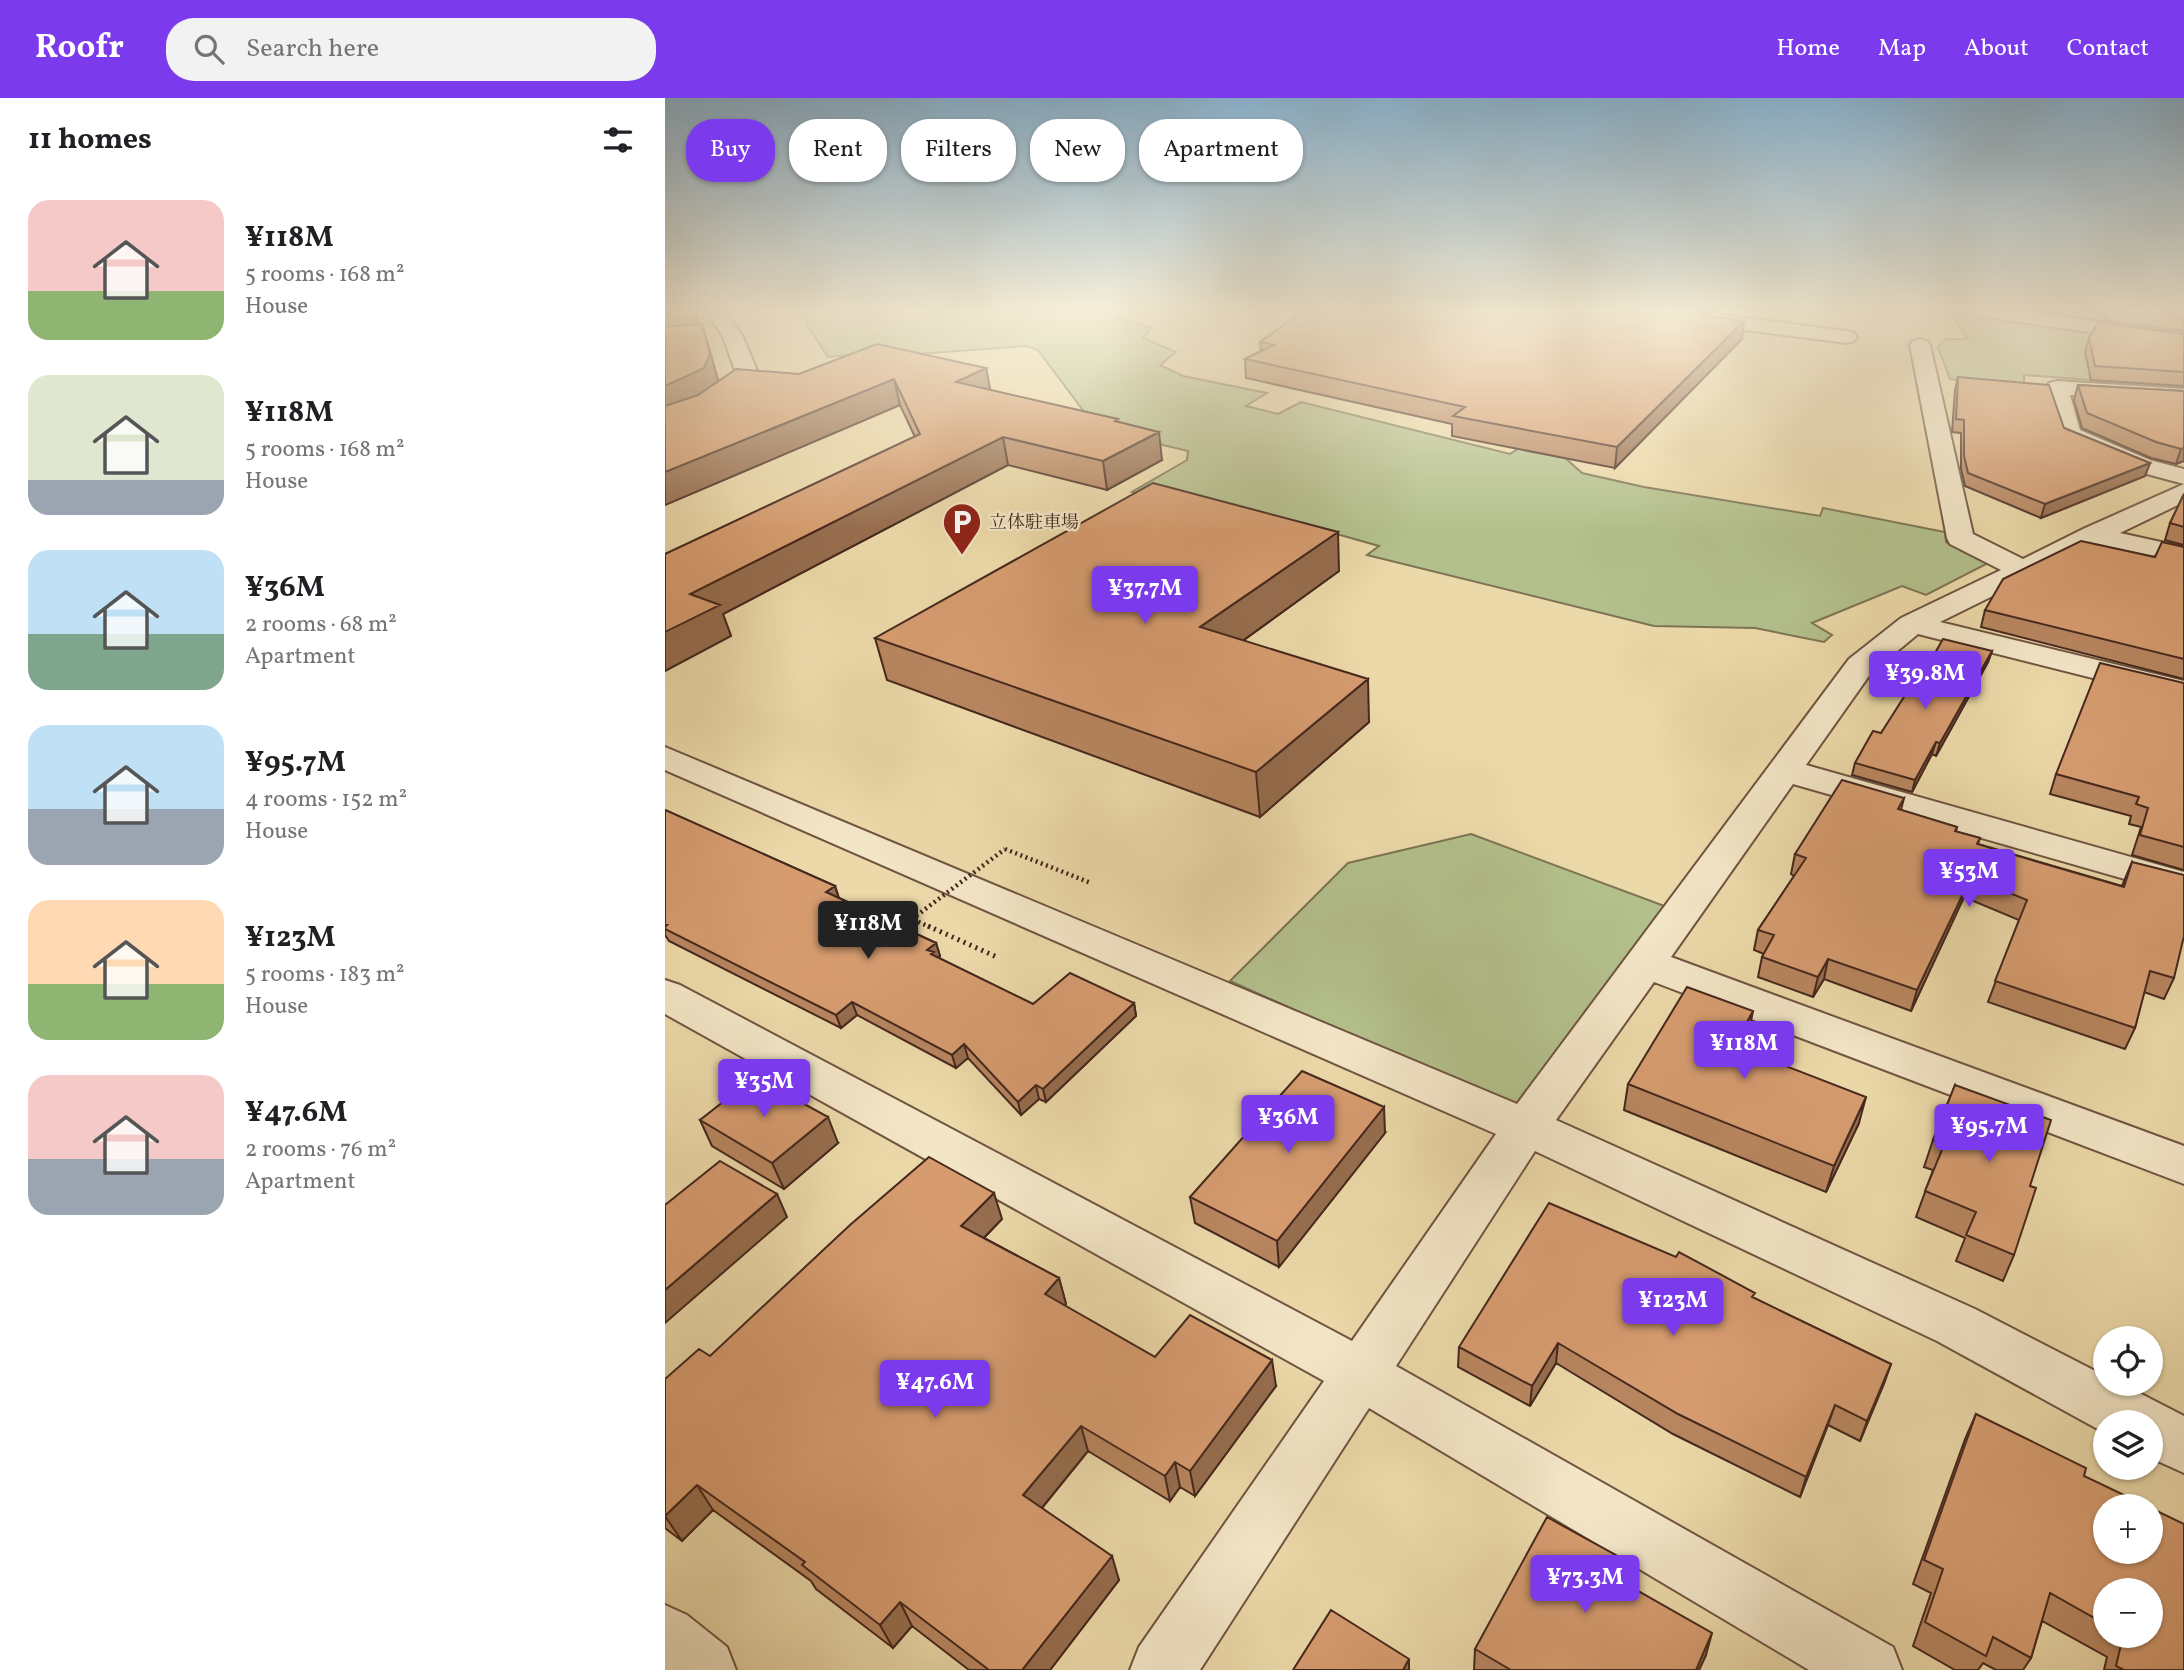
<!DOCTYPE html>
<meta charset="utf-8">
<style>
body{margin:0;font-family:Vollkorn,"Noto Serif JP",serif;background:#f2f2f2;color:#202124;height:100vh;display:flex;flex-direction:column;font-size:26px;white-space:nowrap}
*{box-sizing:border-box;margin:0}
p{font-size:23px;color:#757577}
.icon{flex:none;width:38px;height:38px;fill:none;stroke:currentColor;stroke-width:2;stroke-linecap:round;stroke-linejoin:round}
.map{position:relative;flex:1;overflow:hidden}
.drawer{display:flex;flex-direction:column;background:#fff;width:665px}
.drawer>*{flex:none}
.hud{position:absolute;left:21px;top:21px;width:665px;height:63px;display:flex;gap:14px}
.tools{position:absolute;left:1428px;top:1228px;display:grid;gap:14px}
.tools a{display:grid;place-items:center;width:70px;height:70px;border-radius:50%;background:#fff;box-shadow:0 2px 5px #0004;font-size:35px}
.price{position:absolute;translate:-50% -60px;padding:0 16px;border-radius:7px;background:#7c3aed;color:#fff;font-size:23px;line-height:46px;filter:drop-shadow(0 2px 4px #0008)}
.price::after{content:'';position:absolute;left:50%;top:42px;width:21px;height:16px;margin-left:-10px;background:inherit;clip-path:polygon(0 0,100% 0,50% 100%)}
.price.current{background:#222;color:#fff}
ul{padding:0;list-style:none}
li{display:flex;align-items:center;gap:21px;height:175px;padding:0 28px}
li span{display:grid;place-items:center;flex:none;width:196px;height:140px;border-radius:21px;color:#555}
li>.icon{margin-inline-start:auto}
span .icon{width:84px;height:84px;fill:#fffc;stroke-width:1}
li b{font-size:30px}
h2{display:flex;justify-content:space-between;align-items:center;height:84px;padding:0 28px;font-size:30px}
.pill{padding:0 24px;border-radius:28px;background:#fff;box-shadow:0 2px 5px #0004;font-size:24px;line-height:63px}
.pill.current{background:#7c3aed;color:#fff}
header{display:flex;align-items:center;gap:42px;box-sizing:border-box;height:98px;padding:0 35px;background:#7c3aed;color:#fff}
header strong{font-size:33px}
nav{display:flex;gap:38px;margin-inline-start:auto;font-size:24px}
.search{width:490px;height:63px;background:#f2f2f2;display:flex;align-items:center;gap:18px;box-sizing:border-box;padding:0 24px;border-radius:28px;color:#757577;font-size:26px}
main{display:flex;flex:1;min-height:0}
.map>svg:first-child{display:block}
.green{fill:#b3c08c;stroke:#7c7454;stroke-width:2}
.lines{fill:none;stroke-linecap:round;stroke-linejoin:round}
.minor-casing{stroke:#6f5440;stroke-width:4}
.path-far1{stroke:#45281d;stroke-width:4.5;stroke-dasharray:2 3.5;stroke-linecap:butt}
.path{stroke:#45281d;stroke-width:5;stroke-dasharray:2 4.5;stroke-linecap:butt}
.minor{fill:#f3e6c7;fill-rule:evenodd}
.path-bridge{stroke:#45281d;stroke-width:4.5;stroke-dasharray:2 3.5;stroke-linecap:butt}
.wall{fill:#b88660;stroke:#45281d;stroke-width:2;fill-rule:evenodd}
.shaded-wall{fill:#966d4e;stroke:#45281d;stroke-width:2}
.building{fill:#d69c70;stroke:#45281d;stroke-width:2}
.labels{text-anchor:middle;stroke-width:5;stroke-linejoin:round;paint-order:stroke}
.far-poi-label{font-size:18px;fill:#45281d;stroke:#f3e6c7;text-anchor:start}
</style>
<header>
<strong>Roofr</strong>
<div class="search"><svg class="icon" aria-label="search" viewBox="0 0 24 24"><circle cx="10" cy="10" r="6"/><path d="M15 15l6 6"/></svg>Search here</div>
<nav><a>Home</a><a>Map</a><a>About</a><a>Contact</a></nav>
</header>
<main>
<section class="drawer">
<h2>11 homes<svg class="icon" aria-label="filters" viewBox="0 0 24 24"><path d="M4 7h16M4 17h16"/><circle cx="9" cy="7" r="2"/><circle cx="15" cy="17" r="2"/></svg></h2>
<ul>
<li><span style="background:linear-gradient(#f6c9c9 65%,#8fb573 0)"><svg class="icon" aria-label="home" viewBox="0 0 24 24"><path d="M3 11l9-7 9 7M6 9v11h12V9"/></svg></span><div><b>¥118M</b><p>5 rooms · 168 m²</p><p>House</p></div></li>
<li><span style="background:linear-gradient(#dfe7d0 75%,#9aa5b1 0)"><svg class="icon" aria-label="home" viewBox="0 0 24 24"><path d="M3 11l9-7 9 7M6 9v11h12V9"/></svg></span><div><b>¥118M</b><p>5 rooms · 168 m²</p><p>House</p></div></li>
<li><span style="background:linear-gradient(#bfe0f5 60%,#7fa58c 0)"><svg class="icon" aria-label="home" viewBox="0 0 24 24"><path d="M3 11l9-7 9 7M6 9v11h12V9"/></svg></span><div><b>¥36M</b><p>2 rooms · 68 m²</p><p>Apartment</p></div></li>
<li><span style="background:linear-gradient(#bfe0f5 60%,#9aa5b1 0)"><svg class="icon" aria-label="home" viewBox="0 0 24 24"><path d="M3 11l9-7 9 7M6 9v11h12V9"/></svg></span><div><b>¥95.7M</b><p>4 rooms · 152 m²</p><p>House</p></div></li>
<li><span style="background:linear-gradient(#ffd9b3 60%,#8fb573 0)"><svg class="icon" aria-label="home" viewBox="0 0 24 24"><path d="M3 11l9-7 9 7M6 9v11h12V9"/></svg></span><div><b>¥123M</b><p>5 rooms · 183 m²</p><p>House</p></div></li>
<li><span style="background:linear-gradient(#f6c9c9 60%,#9aa5b1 0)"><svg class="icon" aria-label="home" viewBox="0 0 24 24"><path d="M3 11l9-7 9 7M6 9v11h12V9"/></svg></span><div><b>¥47.6M</b><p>2 rooms · 76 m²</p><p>Apartment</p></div></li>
</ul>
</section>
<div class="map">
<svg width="1519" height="1572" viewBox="0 0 1519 1572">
<rect width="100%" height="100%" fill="#ecd9a9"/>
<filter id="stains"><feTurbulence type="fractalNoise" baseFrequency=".00286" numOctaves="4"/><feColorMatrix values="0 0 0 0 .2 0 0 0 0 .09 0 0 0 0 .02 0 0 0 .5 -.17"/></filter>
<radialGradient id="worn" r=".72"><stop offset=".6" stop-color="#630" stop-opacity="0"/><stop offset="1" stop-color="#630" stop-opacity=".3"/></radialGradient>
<!-- green -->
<path class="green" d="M140 212H432L486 230 478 240 511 254 495 267 518 278 602 295 581 308 613 316 636 304 845 356 865 343 889 350 917 375 979 389 1155 418 1158 410 1280 434 1281 444 1325 464 1261 497 1237 488 1147 525 1167 537 1159 544 1090 530 989 528 702 457 714 448 633 425 617 434 467 394 522 362 523 353 432 331 373 252 361 248 253 256 237 252 163 259 143 229 139 216Z
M1303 212 1399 226 1519 248V289L1359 277V289L1285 281 1273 249 1281 241H1303L1289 221Z
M806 736 1002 809 851 1011 565 883 683 765Z"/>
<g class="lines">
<!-- minor casing -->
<g class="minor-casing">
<path id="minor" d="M40 212H60L78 239 93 275C72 308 38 327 0 336V321L49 298 71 275 58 239Z
M958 212H1016L1182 233 1189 235 1192 239 1189 243 1182 245 968 218Z
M1304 212H1356L1519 236V248L1314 218Z
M1255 241 1262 243 1265 247 1308 436 1358 461 1418 431 1519 386 1467 372 1396 341 1381 290 1384 285 1392 283 1519 291V305L1405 297 1415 332 1485 362 1519 371V404L1455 435 1519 449V465L1433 446 1275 524 1519 583V603L1253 536 1206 575 1141 667 1519 774V798L1128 686 1006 859 1519 1048V1086L989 884 891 1022 1310 1211 1440 1278V1286H1457L1519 1318V1375L1486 1360V1325H1440V1335L1272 1243 870 1053 731 1268 1228 1549 1237 1572H1144L704 1310 535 1572H465L474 1549 659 1283 0 916V882L15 887 687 1243 831 1036 0 672V649L852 1006 1184 561 1236 520 1336 472 1285 446 1282 440 1245 247 1248 243Z
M0 1507 22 1517 62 1549 71 1572H0Z"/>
</g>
<!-- path-far1 -->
<path class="path-far1" d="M340 751 426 785
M235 830 247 821 267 830"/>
<!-- path -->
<path class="path" d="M263 828 334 860
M234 831 238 828"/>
<!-- minor -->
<use href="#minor" class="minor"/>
<!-- path-bridge -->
<path class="path-bridge" d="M247 821 340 751"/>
</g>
<!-- wall -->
<path class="wall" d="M5 212H30L34 226 44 250 53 282 52 284 134 276 321 270 325 292 454 324 497 362 442 392 343 367 58 516 66 538 0 456 250 339 235 307 0 407Z
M640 212H1047L1046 213 1039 212 1038 217 1077 241 950 370 787 338V326L581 280 580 261 596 253 595 244Z
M1441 212H1519V233L1439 222Z
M1519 236V288L1426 282 1420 254 1424 240Z
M1293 279 1399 330 1485 365 1480 378 1376 420 1300 388 1296 371V335L1287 334 1290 292Z
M1413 287 1519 293V363L1511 366 1486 360 1417 330 1409 302Z
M1519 396V447L1500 442 1505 425Z
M1519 449V581L1316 529 1320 512Z
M674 473 579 542 704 624 595 719 222 582 210 540Z
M1327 553 1323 564 1271 658 1267 656 1247 694 1187 677 1190 665 1216 635 1257 578Z
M1519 585V772L1467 757 1476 729 1464 726 1466 718 1385 696 1391 676Z
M1239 700 1236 712 1292 729 1291 734 1315 740 1313 746 1457 788 1467 764 1509 880 1499 901 1479 894 1470 930 1460 951 1323 904 1354 822 1299 799 1246 913 1159 881 1148 899 1093 879 1097 859 1099 856 1089 852 1093 832 1129 778 1126 776 1130 756Z
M0 712 170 788 174 800 271 845 275 858 273 860 368 906 469 905 471 918 381 1004 374 1001 356 1017 303 960 291 970 192 917 176 930 4 843 0 837Z
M1083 939 1076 951 1194 1025 1161 1094 959 1012 963 986Z
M1290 987 1349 1157 1338 1183 1291 1163 1300 1140 1251 1119 1268 1072 1259 1069 1268 1042Z
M35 1022 173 1045 119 1091 47 1048Z
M720 1035 614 1169 530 1125 525 1099Z
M337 1121 319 1140 394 1180 401 1206 400 1208 490 1259 611 1288 530 1398 515 1389 505 1403 423 1353 377 1410 454 1482 385 1572H304L247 1528 228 1550 151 1491 146 1483 48 1412 17 1443 0 1430V1281L45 1258Z
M1089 1200 1226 1266 1195 1343 1163 1327 1135 1399 1008 1336 891 1265 865 1308 793 1269 794 1249Z
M1311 1316 1419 1378 1519 1572H1439L1442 1559 1377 1523 1366 1560 1358 1572H1331L1318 1565 1313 1572H1290L1248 1548 1266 1495 1248 1486 1300 1341ZM1440 1493 1486 1538H1440Z
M956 1460 952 1481 1041 1557 1034 1572H809L810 1551Z"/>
<!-- shaded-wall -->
<path class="shaded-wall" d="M0 212H30L36 233 0 238Z
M1079 223 1077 241 950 370 952 349Z
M37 226 53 282 47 296 0 318V288Z
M321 270 326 296 291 284Z
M229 281 235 307 0 407V374Z
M494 334 497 362 442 392 438 363Z
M338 339 343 367 58 516 66 538 0 573V534L25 496Z
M1519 350V363L1511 366 1516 351Z
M1485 365 1480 378 1376 420 1380 406Z
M673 434 674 473 540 570 535 529Z
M1327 553 1323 564 1271 658 1275 645Z
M703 581 704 624 595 719 591 674Z
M1271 644 1267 656 1247 694 1250 682Z
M1306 779 1299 799 1246 913 1252 892Z
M170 788 174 801 161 794Z
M271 845 275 858 271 861 262 852Z
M1163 861 1159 881 1148 899 1153 879Z
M187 904 192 917 176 930 171 917Z
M469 905 471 918 381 1004 378 991Z
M1088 913 1083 939 1064 974 1069 948Z
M299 946 303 960 291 970 287 957Z
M371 987 374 1001 356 1017 353 1004Z
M1201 999 1194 1025 1161 1094 1169 1068Z
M719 1009 720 1035 614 1169 612 1143Z
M163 1019 173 1045 119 1091 107 1065Z
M329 1095 337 1121 305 1154 296 1128Z
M112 1096 122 1119 0 1225V1192Z
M394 1180 401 1206 387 1222 380 1196Z
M893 1245 891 1265 865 1308 867 1288Z
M607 1262 611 1288 530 1398 525 1373Z
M1226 1266 1219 1286 1195 1343 1202 1323Z
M1170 1307 1163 1327 1135 1399 1141 1379Z
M416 1328 423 1353 367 1422 358 1397Z
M510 1364 515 1389 505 1403 500 1378Z
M32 1387 48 1412 17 1443 0 1418Z
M447 1458 454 1482 385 1572H357Z
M956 1460 952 1482 947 1478Z
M235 1504 247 1528 228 1550 215 1527Z
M1047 1535 1041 1557 1034 1572H1031Z
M744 1561V1572H738Z"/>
<!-- building -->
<path class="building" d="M640 212H1039L1036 217 1079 223 952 349 788 318 800 309 580 261 609 247 595 244Z
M1471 212H1519V219Z
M1433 224 1519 236V274L1430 268 1424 240Z
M37 226 45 256 39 270 0 288V229Z
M212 246 321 270 291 284 453 321 450 323 494 334 438 363 338 339 25 496 55 507 0 534V456L255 336 229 281 0 374V308L33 297 71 271 134 276Z
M1293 279 1384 287 1399 330 1485 365 1380 406 1303 375 1299 358V322L1291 321Z
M1413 287 1519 293V350L1516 351 1491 344 1422 315Z
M488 385 673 434 535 529 703 581 591 674 210 540Z
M1519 396V429L1505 425Z
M1416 443 1490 459 1497 444 1519 449V561L1320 512 1338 481Z
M1278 541 1327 553 1275 645 1271 644 1250 682 1190 665 1208 633 1216 635 1253 577 1257 578Z
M1435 565 1519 585V749L1475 737 1483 710 1471 706 1474 699 1391 676Z
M1177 682 1239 700 1233 711 1292 729 1290 733 1315 740 1312 746 1459 789 1467 764 1519 777V838L1509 880 1485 873 1470 930 1330 883 1362 802 1306 779 1252 892 1163 861 1153 879 1097 859 1109 837 1093 832 1141 760 1130 756Z
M0 712 170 788 161 794 271 845 262 852 269 854 266 856 368 906 405 875 469 905 378 991 371 987 353 1004 299 946 287 957 187 904 171 917 0 831V829L2 827H0Z
M1022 889 1088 913 1069 948 1201 999 1169 1068 963 986Z
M637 973 719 1009 612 1143 525 1099Z
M90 979 163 1019 107 1065 35 1022Z
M1290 987 1386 1022 1365 1088 1371 1090 1349 1157 1301 1137 1311 1114 1260 1093 1279 1047 1268 1042Z
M264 1059 329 1095 296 1128 394 1180 380 1196 490 1259 525 1217 607 1262 525 1373 510 1364 500 1378 416 1328 358 1397 447 1458 357 1572H324L235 1504 215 1527 137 1467 140 1464 32 1387 0 1418V1281L34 1251 45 1258 185 1127Z
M55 1063 112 1096 0 1192V1107Z
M884 1105 1011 1159 1014 1154 1090 1195 1087 1199 1226 1266 1202 1323 1170 1307 1141 1379 1013 1316 893 1245 867 1288 794 1249Z
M1311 1316 1421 1370 1419 1378 1484 1409H1440V1454H1486V1410L1519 1426V1572H1459L1451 1568 1458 1538H1486V1493H1440V1526L1385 1495 1366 1560 1328 1539 1321 1558 1260 1524 1278 1471 1259 1462Z
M882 1419 956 1460 947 1478 1047 1535 1031 1572H846L810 1551Z
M666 1512 744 1561 738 1572H628Z"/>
<!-- sky -->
<linearGradient id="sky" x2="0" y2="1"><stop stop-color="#8ab5d3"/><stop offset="0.49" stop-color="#f6eed8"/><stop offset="1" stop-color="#f6eed8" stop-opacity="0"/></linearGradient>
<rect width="1519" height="432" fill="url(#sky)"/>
<!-- icons -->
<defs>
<g id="parking-pin" transform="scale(2.0125)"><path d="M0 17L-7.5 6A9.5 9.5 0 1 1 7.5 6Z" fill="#8f2418" stroke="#f3e6c7"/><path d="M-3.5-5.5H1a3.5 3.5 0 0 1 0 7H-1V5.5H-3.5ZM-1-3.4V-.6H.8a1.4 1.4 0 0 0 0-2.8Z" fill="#fff"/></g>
</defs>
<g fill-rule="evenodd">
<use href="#parking-pin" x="297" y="424"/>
</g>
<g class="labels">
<!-- far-poi labels -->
<g class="far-poi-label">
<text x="324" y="430">立体駐車場</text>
</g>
</g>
<rect width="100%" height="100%" filter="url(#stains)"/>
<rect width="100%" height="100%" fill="url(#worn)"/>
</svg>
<div class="tools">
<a><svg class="icon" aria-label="locate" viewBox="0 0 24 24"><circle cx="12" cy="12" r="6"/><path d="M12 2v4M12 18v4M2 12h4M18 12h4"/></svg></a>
<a><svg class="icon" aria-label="layers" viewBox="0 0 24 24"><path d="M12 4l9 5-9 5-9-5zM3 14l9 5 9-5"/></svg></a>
<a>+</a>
<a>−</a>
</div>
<b class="price" style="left:480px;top:528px">¥37.7M</b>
<b class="price" style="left:1260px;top:613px">¥39.8M</b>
<b class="price" style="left:1304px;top:811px">¥53M</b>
<b class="price current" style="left:203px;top:863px">¥118M</b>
<b class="price" style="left:1079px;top:983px">¥118M</b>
<b class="price" style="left:99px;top:1021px">¥35M</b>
<b class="price" style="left:623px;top:1057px">¥36M</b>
<b class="price" style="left:1324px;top:1066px">¥95.7M</b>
<b class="price" style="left:1008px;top:1240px">¥123M</b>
<b class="price" style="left:270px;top:1322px">¥47.6M</b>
<b class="price" style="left:920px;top:1517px">¥73.3M</b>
<div class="hud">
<a class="pill current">Buy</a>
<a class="pill">Rent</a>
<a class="pill">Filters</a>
<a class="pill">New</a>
<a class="pill">Apartment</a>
</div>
</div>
</main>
